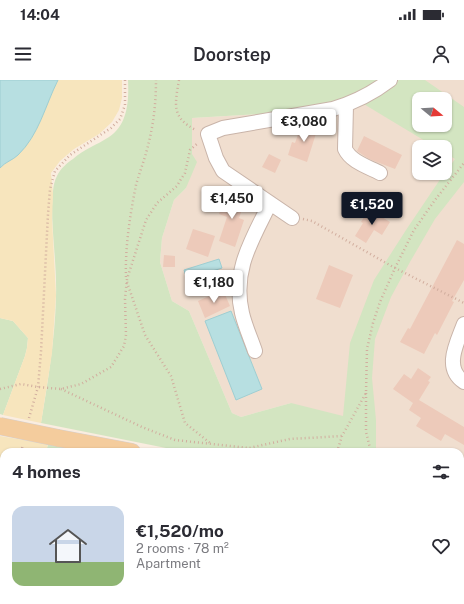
<!DOCTYPE html>
<meta charset="utf-8">
<style>
body{margin:0;font-family:"Public Sans",sans-serif;background:#f2f2f3;color:#2b2b33;height:100vh;display:flex;flex-direction:column;font-size:15px;white-space:nowrap}
*{box-sizing:border-box;margin:0}
p{font-size:13px;color:#7c7c81}
.icon{flex:none;width:22px;height:22px;fill:none;stroke:currentColor;stroke-width:2;stroke-linecap:round;stroke-linejoin:round}
.map{position:relative;flex:1;overflow:hidden}
.details{position:absolute;left:0px;top:368px;width:464px;height:156px;display:flex;flex-direction:column;background:#fff;border-radius:12px 12px 0 0;box-shadow:0 1px 3px #0004}
.details>*{flex:none}
.needle{width:26px;rotate:108deg}
.buttons{position:absolute;left:412px;top:12px;display:grid;gap:8px}
.buttons a{display:grid;place-items:center;width:40px;height:40px;border-radius:8px;background:#fff;box-shadow:0 1px 3px #0004;font-size:20px}
.price{position:absolute;translate:-50% -34px;padding:0 9px;border-radius:4px;background:#fff;color:#222;font-size:13px;line-height:26px;filter:drop-shadow(0 1px 2px #0008)}
.price::after{content:'';position:absolute;left:50%;top:24px;width:12px;height:9px;margin-left:-6px;background:inherit;clip-path:polygon(0 0,100% 0,50% 100%)}
.price.current{background:#111827;color:#fff}
ul{padding:0;list-style:none}
li{display:flex;align-items:center;gap:12px;height:100px;padding:0 12px}
li+li{border-top:1px solid #e1e1e2}
li span{display:grid;place-items:center;flex:none;width:112px;height:80px;border-radius:12px;color:#555}
li>.icon{margin-inline-start:auto}
span .icon{width:48px;height:48px;fill:#fffc;stroke-width:1}
li b{font-size:17px}
h2{display:flex;justify-content:space-between;align-items:center;height:48px;padding:0 12px;font-size:17px}
.status{display:flex;justify-content:space-between;align-items:center;height:28px;padding:0 20px;background:#fff;direction:ltr}
.status svg{height:11px;fill:currentColor}
header{display:flex;justify-content:space-between;align-items:center;height:52px;padding:0 12px;background:#fff;font-size:18px;font-weight:600}
.map>svg:first-child{display:block}
.residential{fill:#f0decf;fill-rule:evenodd}
.industrial{fill:#e8e0db}
.green{fill:#d3e5c1;fill-rule:evenodd}
.sand{fill:#f7e5bd}
.water{fill:#b7dfe1;stroke:#9eced2}
.building{fill:#edcaba}
.lines{fill:none;stroke-linecap:round;stroke-linejoin:round}
.minor-casing{stroke:#c9b4a9;stroke-width:16}
.major-casing{stroke:#d6cfcc;stroke-width:18}
.path{stroke:#d1ad9e;stroke-width:2.5;stroke-dasharray:1 3;stroke-linecap:butt}
.minor{stroke:#fff;stroke-width:14}
.major{stroke:#f4cc9d;stroke-width:17}
.major-bridge-casing{stroke:#d6cfcc;stroke-width:18;stroke-linecap:butt}
.major-bridge{stroke:#f4cc9d;stroke-width:17}
</style>
<div class="status"><b>14:04</b><svg viewBox="0 0 49 12"><path d="M0 12V9h3v3zM5 12V6h3v6zM10 12V3h3v9zM15 12V0h3v12zM26 1h20v11H26zM47 4h2v5h-2z"/></svg></div>
<header><svg class="icon" aria-label="menu" viewBox="0 0 24 24"><path d="M4 6h16M4 12h16M4 18h16"/></svg>Doorstep<svg class="icon" aria-label="person" viewBox="0 0 24 24"><circle cx="12" cy="8" r="4"/><path d="M4 21q1-7 8-7t8 7"/></svg></header>
<div class="map">
<svg width="464" height="524" viewBox="0 0 464 524">
<rect width="100%" height="100%" fill="#faede0"/>
<!-- residential -->
<path class="residential" d="M383 0H464V422L460 421V372H333L291 323 241 337 232 333 189 231 172 221 160 182 162 158 174 120 186 108 192 74V38L295 32ZM419 19H445V45H419ZM419 67H445V93H419Z"/>
<!-- industrial -->
<path class="industrial" d="M460 473H464V524H433L432 520H460Z"/>
<!-- green -->
<path class="green" d="M128 0H383L352 18 295 32 192 38V74L197 82 186 108 174 120 162 158 160 182 172 221 189 231 232 333 241 337 291 323 343 336 350 263 374 200 406 150 439 101 455 79 445 73V67H435L362 23 399 0H425L464 27V102L435 139 410 182 391 217 375 259 372 298 376 340V372H186L41 343C48 301 55 259 56 217 57 187 52 156 52 126 53 117 52 105 57 96 60 89 67 83 73 79 84 69 97 65 109 57 128 45 129 20 128 0ZM419 19H445V45H419Z
M0 238 13 241 28 258 27 268 25 276 3 335 0 334Z
M48 364 85 372H46Z
M0 394 4 395V420L0 431Z
M460 437H464V473H460Z
M27 520H143V524H27Z
M151 520H293L292 524H151Z
M347 520H394L395 524H349Z"/>
<!-- sand -->
<path class="sand" d="M58 0H122V18L119 30 112 42 99 54 74 69 60 81 51 93 53 114 52 139 56 215 52 273 41 343 3 335 25 276 27 268 28 258 13 241 0 238V88L3 85 17 76Z
M0 356 48 364 46 372H4V395L0 388Z
M4 420V520H27V524H0V431Z"/>
<!-- water -->
<path class="water" d="M0 0H58C45 26 39 55 18 75 13 80 5 82 0 88Z
M219 179 222 188 187 199 184 190Z
M231 231 262 309 236 320 205 241Z
M293 520H321L324 521 327 520H347L349 524H293Z"/>
<!-- building -->
<path class="building" d="M305 42 318 47 307 82 288 75 292 62 295 63 300 49H302Z
M364 56 402 75 395 89 369 79 357 71Z
M269 74 281 80 275 93 262 87Z
M226 114 245 121 239 138 244 140 235 167 219 161 227 137 219 134Z
M369 129 390 142 382 155 374 150 366 163 355 156 363 143 361 142Z
M193 149 215 156 208 177 186 169Z
M457 160 464 164V200L452 221 454 222 437 255 435 253 424 274 400 262 408 248 410 249Z
M164 175 175 176V187H163Z
M329 185 353 195 340 228 316 219Z
M223 210 230 226 205 238 198 221Z
M418 288 431 297 428 301 430 302 419 320 464 347V365L445 354 441 361 416 346 421 338 409 330 413 323 393 309 404 294 411 299Z"/>
<g class="lines">
<!-- minor casing -->
<g class="minor-casing">
<path id="minor" d="M346 25 345 69C351 82 369 87 380 93
M292 138 223 91 216 78 208 54 223 48 333 29C353 23 373 13 390 0
M464 244C457 263 443 288 464 302
M255 271C251 259 245 246 242 233 232 190 252 160 270 123
M400 520 402 524"/>
</g>
<!-- major casing -->
<g class="major-casing">
<path id="major" d="M58 358 132 372
M460 429 464 430"/>
</g>
<!-- path -->
<path class="path" d="M179 0C175 24 171 38 196 50
M303 139 312 141 395 188 464 223
M126 197C125 167 130 135 136 105 139 94 143 84 146 73 153 49 156 25 156 0
M127 202 145 255 171 296 185 343 210 363
M0 309 21 304 38 307 61 309 81 304 111 287 124 266 126 255 125 219 127 199 146 140 157 123 177 106 181 99 185 93 190 70 198 63
M61 309 142 347 175 360 249 368 290 359 342 356
M366 313V352L371 372
M29 338 38 307 41 272 48 134 50 109 55 91 70 75 111 48 120 39 125 25V0
M21 372 23 365
M337 372 342 356 366 313 367 269 373 243 380 222 395 188 414 150 435 120 464 83
M0 388H4
M146 520 147 524
M13 524 14 520"/>
<!-- minor -->
<use href="#minor" class="minor"/>
<!-- major -->
<use href="#major" class="major"/>
<!-- major-bridge casing -->
<g class="major-bridge-casing">
<path id="major-bridge" d="M0 346 58 358"/>
</g>
<!-- major-bridge -->
<use href="#major-bridge" class="major-bridge"/>
</g>
</svg>
<div class="buttons">
<a><svg class="needle" viewBox="-14 -14 28 28"><path d="M0-13l5 13h-10z" fill="#e53935"/><path d="M0 13l5-13h-10z" fill="#7c7c81"/></svg></a>
<a><svg class="icon" aria-label="layers" viewBox="0 0 24 24"><path d="M12 4l9 5-9 5-9-5zM3 14l9 5 9-5"/></svg></a>
</div>
<b class="price" style="left:304px;top:63px">€3,080</b>
<b class="price" style="left:232px;top:140px">€1,450</b>
<b class="price current" style="left:372px;top:146px">€1,520</b>
<b class="price" style="left:214px;top:224px">€1,180</b>
<section class="details">
<h2>4 homes<svg class="icon" aria-label="filters" viewBox="0 0 24 24"><path d="M4 7h16M4 17h16"/><circle cx="9" cy="7" r="2"/><circle cx="15" cy="17" r="2"/></svg></h2>
<ul>
<li><span style="background:linear-gradient(#c9d6e8 70%,#8fb573 0)"><svg class="icon" aria-label="home" viewBox="0 0 24 24"><path d="M3 11l9-7 9 7M6 9v11h12V9"/></svg></span><div><b>€1,520/mo</b><p>2 rooms · 78 m²</p><p>Apartment</p></div><svg class="icon" aria-label="heart" viewBox="0 0 24 24"><path d="M12 20l-8-8c-3-5 5-10 8-4 3-6 11-1 8 4z"/></svg></li>
</ul>
</section>
</div>
